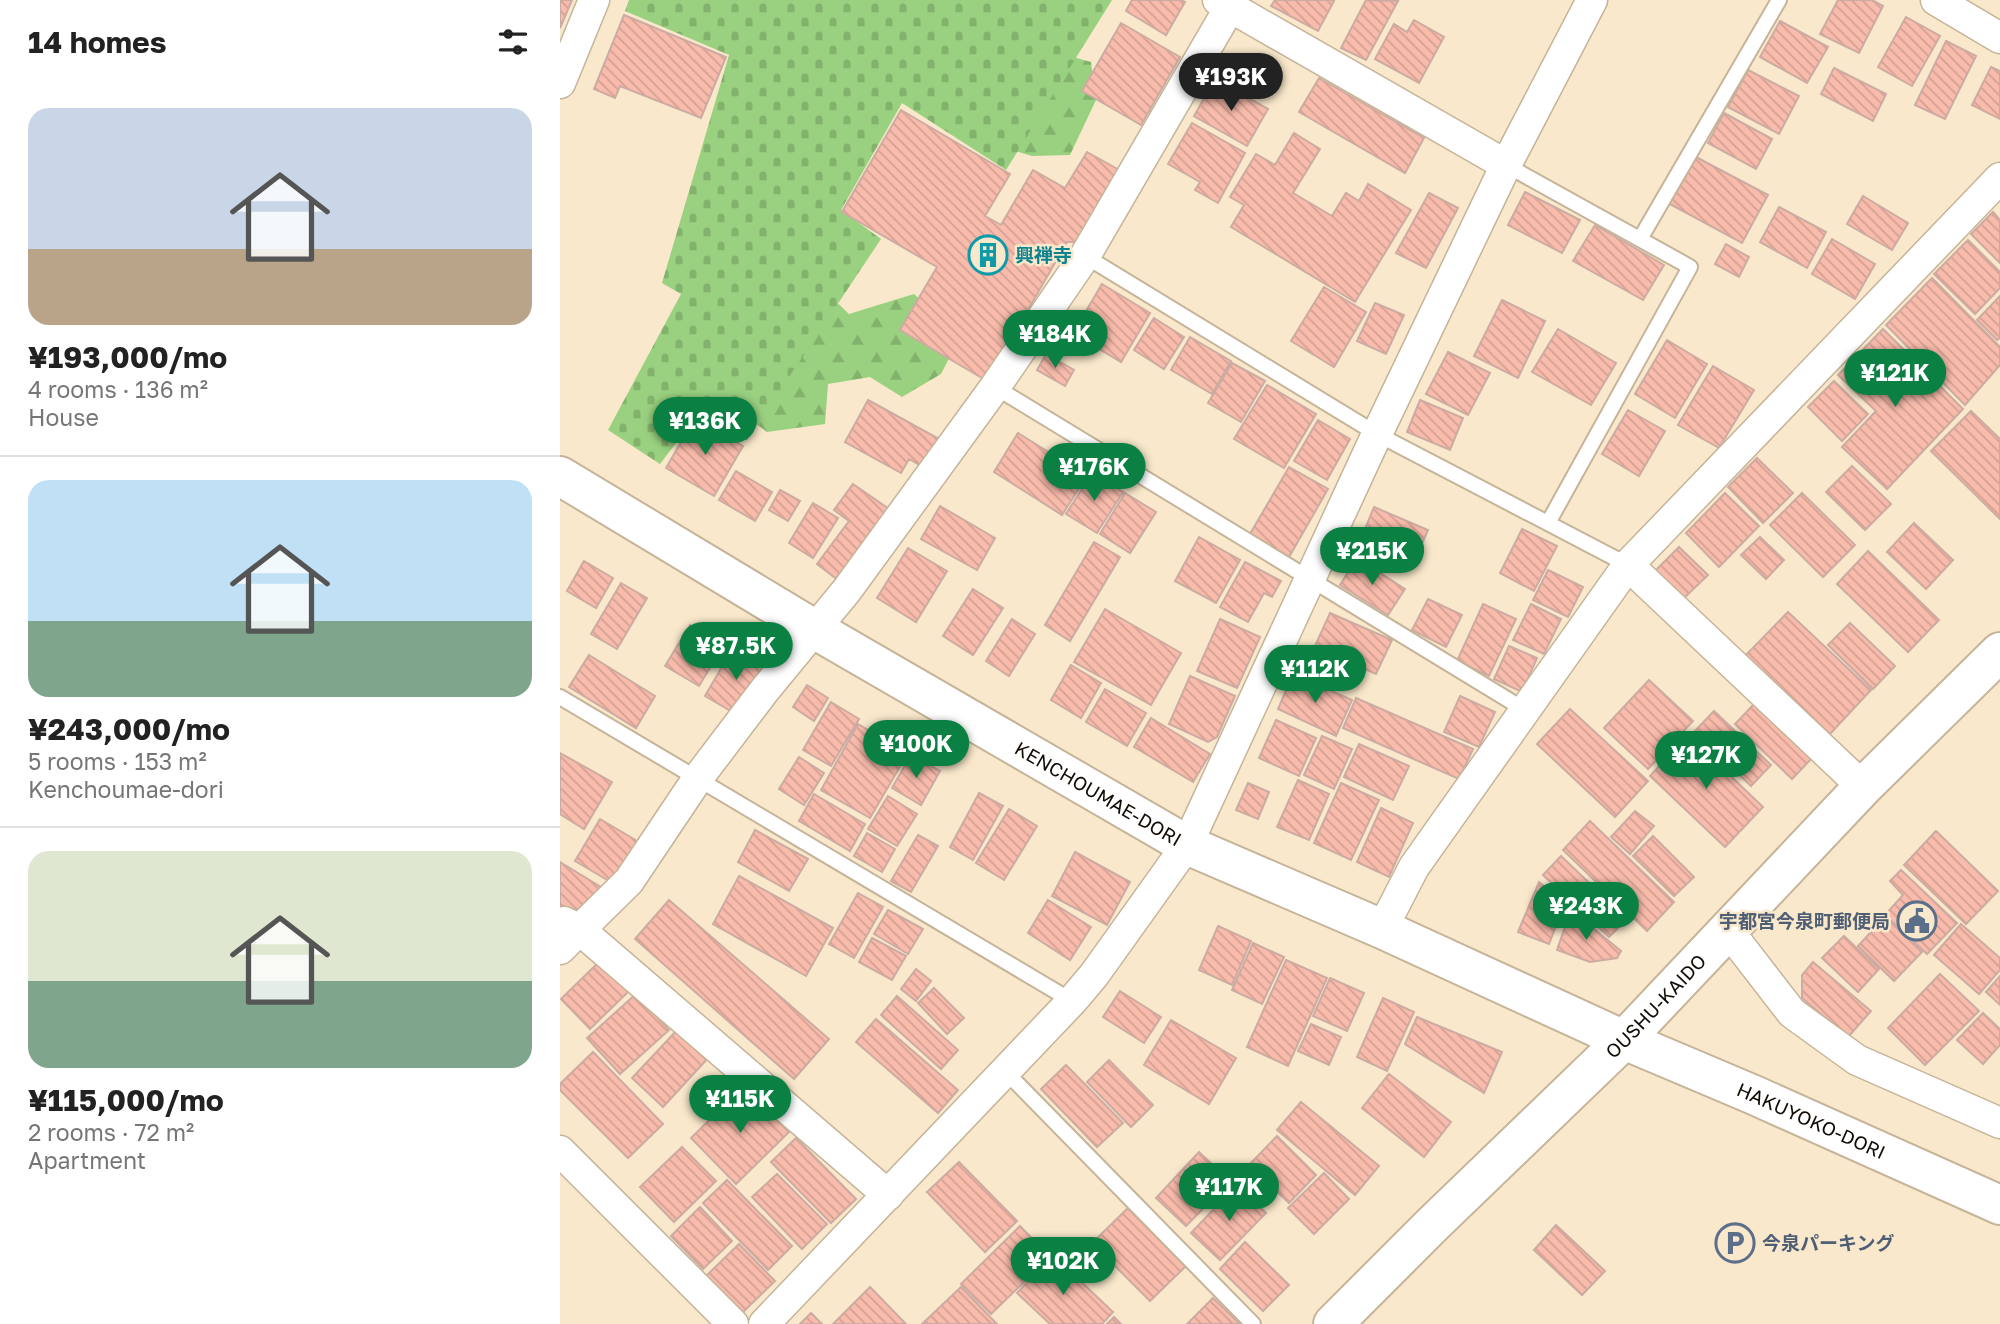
<!DOCTYPE html>
<meta charset="utf-8">
<style>
body{margin:0;font-family:"Golos Text","Noto Sans JP",sans-serif;background:#f2f2f2;color:#222;height:100vh;display:flex;flex-direction:column;font-size:26px;white-space:nowrap}
*{box-sizing:border-box;margin:0}
p{font-size:23px;color:#767676}
.icon{flex:none;width:38px;height:38px;fill:none;stroke:currentColor;stroke-width:2;stroke-linecap:round;stroke-linejoin:round}
.map{position:relative;flex:1;overflow:hidden}
.side{display:flex;flex-direction:column;background:#fff;width:560px}
.side>*{flex:none}
.price{position:absolute;translate:-50% -60px;padding:0 16px;border-radius:24px;background:#0b8043;color:#fff;font-size:23px;line-height:46px;filter:drop-shadow(0 2px 4px #0008)}
.price::after{content:'';position:absolute;left:50%;top:42px;width:21px;height:16px;margin-left:-10px;background:inherit;clip-path:polygon(0 0,100% 0,50% 100%)}
.price.on{background:#222;color:#fff}
ul{padding:0;list-style:none}
li{display:grid;align-content:center;gap:14px;height:371px;padding:0 28px}
li+li{border-top:2px solid #e0e0e0}
li span{display:grid;place-items:center;height:217px;border-radius:21px;color:#555}
li>.icon{margin-inline-start:auto}
span .icon{width:126px;height:126px;fill:#fffc;stroke-width:1}
li b{font-size:30px}
h2{display:flex;justify-content:space-between;align-items:center;height:84px;padding:0 28px;font-size:30px}
main{display:flex;flex:1;min-height:0}
.map>svg:first-child{display:block}
.forest{fill:url(#forest-firs)}
.cemetery{fill:url(#cemetery-stones)}
.building{fill:url(#building-back-hatch);stroke:#cdaba2;stroke-width:2}
.lines{fill:none;stroke-linecap:round;stroke-linejoin:round}
.lane-casing{stroke:#c5b499;stroke-width:18}
.street-casing{stroke:#c5b499;stroke-width:33}
.secondary-casing{stroke:#c5b499;stroke-width:42}
.primary-casing{stroke:#c5b499;stroke-width:42}
.lane{stroke:#fff;stroke-width:14}
.street{stroke:#fff;stroke-width:30}
.secondary{stroke:#fff;stroke-width:38}
.primary{stroke:#fff;stroke-width:38}
.labels{text-anchor:middle;stroke-width:5;stroke-linejoin:round;paint-order:stroke}
.culture-label{font-size:19px;font-weight:bold;fill:#0d838f;stroke:#f9e8cb;text-anchor:start}
.street-label{font-size:19px;fill:#120c04;stroke:#f9e8cb}
.service-label{font-size:19px;font-weight:bold;fill:#4e5e75;stroke:#f9e8cb;text-anchor:end}
</style>
<main>
<section class="side">
<h2>14 homes<svg class="icon" aria-label="filters" viewBox="0 0 24 24"><path d="M4 7h16M4 17h16"/><circle cx="9" cy="7" r="2"/><circle cx="15" cy="17" r="2"/></svg></h2>
<ul>
<li><span style="background:linear-gradient(#c9d6e8 65%,#b9a48a 0)"><svg class="icon" aria-label="home" viewBox="0 0 24 24"><path d="M3 11l9-7 9 7M6 9v11h12V9"/></svg></span><div><b>¥193,000/mo</b><p>4 rooms · 136 m²</p><p>House</p></div></li>
<li><span style="background:linear-gradient(#bfe0f5 65%,#7fa58c 0)"><svg class="icon" aria-label="home" viewBox="0 0 24 24"><path d="M3 11l9-7 9 7M6 9v11h12V9"/></svg></span><div><b>¥243,000/mo</b><p>5 rooms · 153 m²</p><p>Kenchoumae-dori</p></div></li>
<li><span style="background:linear-gradient(#dfe7d0 60%,#7fa58c 0)"><svg class="icon" aria-label="home" viewBox="0 0 24 24"><path d="M3 11l9-7 9 7M6 9v11h12V9"/></svg></span><div><b>¥115,000/mo</b><p>2 rooms · 72 m²</p><p>Apartment</p></div></li>
</ul>
</section>
<div class="map">
<svg width="1440" height="1324" viewBox="0 0 1440 1324">
<defs>
<pattern id="forest-firs" width="22" height="20" patternUnits="userSpaceOnUse" patternTransform="scale(1.75)"><rect width="22" height="20" fill="#99d180"/><path d="M5 1l3.5 6h-7zM16 11l3.5 6h-7z" fill="#83b26d"/></pattern>
<pattern id="cemetery-stones" width="16" height="16" patternUnits="userSpaceOnUse" patternTransform="scale(1.75)"><rect width="16" height="16" fill="#99d180"/><path d="M2 7V4a2 2 0 0 1 4 0v3zM10 15v-3a2 2 0 0 1 4 0v3z" fill="#83b26d"/></pattern>
<pattern id="building-back-hatch" width="6" height="6" patternUnits="userSpaceOnUse" patternTransform="scale(1.75)"><rect width="6" height="6" fill="#f9bcac"/><path d="M-1 5l2 2M0 0l6 6M5-1l2 2" fill="none" stroke="#d4a092"/></pattern>
</defs>
<rect width="100%" height="100%" fill="#f9e8cb"/>
<!-- forest -->
<path class="forest" d="M502 54 531 62 536 100 510 155 472 156 417 140Z
M245 272 289 314 354 294 400 337 381 374 342 397 310 377 268 384 265 424 207 432 158 396Z"/>
<!-- cemetery -->
<path class="cemetery" d="M69 0H552L446 170 342 103 281 210 321 239 187 440 137 410 135 418 100 464 48 430 121 294 102 283 169 55 65 11Z"/>
<!-- building -->
<path class="building" d="M0 0H12L0 28Z
M572 0H621L625 2 606 35 566 11Z
M715 0H772L774 1 758 31 711 6Z
M806 0 838 1 806 60 781 48Z
M1278 0H1312L1323 6 1299 53 1260 34Z
M64 15 166 57 141 118 60 86 55 98 34 89Z
M1346 17 1380 36 1352 86 1318 67Z
M854 20 884 37 859 83 815 59 834 24 847 32Z
M1220 21 1268 47 1247 83 1200 57Z
M561 23 620 57 581 125 522 91Z
M1386 41 1416 56 1385 119 1355 105Z
M1431 67 1440 71V119L1412 105Z
M1274 68 1326 94 1313 121 1261 94Z
M1188 70 1239 96 1219 134 1168 107Z
M759 78 864 138 845 173 739 112Z
M655 79 708 109 687 146 634 116Z
M341 110 450 174 425 216 441 225 473 170 505 188 527 152 561 171 519 242H507L427 381 340 330 377 267 282 212Z
M1164 113 1212 139 1196 169 1148 143Z
M632 123 685 153 658 203 635 190 640 182 608 164Z
M734 133 760 149 733 193 772 216 786 193 799 201 808 184 851 210 795 302 671 227 684 205 670 197 696 154 715 165Z
M1134 156 1208 195 1182 243 1108 203Z
M965 192 1020 220 1002 253 948 225Z
M869 193 898 208 866 268 836 253Z
M1303 196 1348 223 1332 250 1287 224Z
M1219 207 1266 232 1247 268 1200 242Z
M1433 212 1440 220V263L1411 234Z
M1035 225 1104 265 1083 300 1013 261Z
M1272 239 1315 264 1295 299 1252 274Z
M1408 240 1440 272V288L1415 314 1374 274Z
M1166 244 1189 257 1179 277 1155 264Z
M1372 278 1440 347V365L1405 405 1326 325Z
M542 284 590 313 561 362 513 333Z
M764 287 806 312 774 367 731 341Z
M1440 296V338L1437 340 1417 320Z
M942 300 985 321 958 378 914 356Z
M815 303 844 315 826 354 797 341Z
M594 318 624 337 604 369 574 350Z
M998 329 1056 363 1031 405 972 372Z
M1323 329 1403 409 1327 489 1282 447 1316 411 1278 375Z
M630 337 671 361 652 394 611 370Z
M1107 340 1147 364 1115 418 1075 394Z
M888 352 930 373 908 415 866 394Z
M486 354 514 370 505 386 477 370Z
M672 363 705 381 681 422 648 403Z
M1153 366 1194 390 1159 448 1118 425Z
M1274 381 1308 414 1282 441 1248 407Z
M707 385 756 414 724 468 674 439Z
M308 400 379 439 363 467 349 459 341 473 285 442Z
M860 400 903 418 890 450 847 432Z
M1068 410 1105 431 1079 476 1042 454Z
M1411 411 1440 439V519L1371 451Z
M135 418 183 446 154 496 106 468Z
M758 420 790 439 767 480 734 461Z
M458 433 527 476 502 515 434 472Z
M1197 458 1233 493 1203 523 1168 487Z
M1292 466 1331 504 1305 530 1266 492Z
M729 467 768 489 729 557 690 534Z
M176 471 212 492 195 521 159 500Z
M532 473 563 492 537 533 506 514Z
M293 484 329 509 278 580 257 564 289 521 274 510Z
M220 490 240 501 228 521 209 510Z
M565 493 596 512 570 553 540 534Z
M1165 493 1199 526 1159 567 1126 533Z
M1242 493 1295 545 1263 577 1210 525Z
M253 503 278 518 253 558 229 543Z
M380 506 435 538 417 570 361 539Z
M814 507 868 530 853 564 800 541Z
M1354 523 1393 560 1366 589 1327 552Z
M962 529 997 546 974 591 940 573Z
M639 537 680 560 656 603 615 581Z
M1200 537 1224 560 1206 579 1181 555Z
M534 542 560 557 510 641 485 625Z
M1119 547 1148 575 1123 599 1095 571Z
M348 548 387 571 356 622 317 598Z
M1308 551 1379 620 1348 652 1277 584Z
M797 558 845 589 828 615 780 585Z
M24 561 53 578 36 608 7 591Z
M685 562 721 581 712 597 704 593 688 622 660 607Z
M988 570 1023 587 1008 617 973 600Z
M61 583 87 598 57 649 31 634Z
M413 589 443 608 413 655 383 636Z
M868 599 902 615 886 647 852 630Z
M923 604 956 619 929 676 897 661Z
M971 604 1001 619 984 654 953 640Z
M545 609 621 653 591 705 514 662Z
M1228 612 1311 690 1269 735 1185 656Z
M770 613 832 640 816 674 755 646Z
M452 619 475 634 449 676 426 661Z
M660 619 700 637 677 688 637 671Z
M1290 623 1335 666 1313 689 1268 645Z
M130 625 164 645 139 686 105 666Z
M949 646 977 658 962 692 934 679Z
M173 648 207 669 179 716 145 696Z
M752 648 796 668 786 689 743 669Z
M29 655 95 696 76 728 9 687Z
M511 665 541 683 521 718 491 700Z
M733 674 792 700 776 736 718 709Z
M630 676 675 696 657 737 648 742 609 724Z
M1089 680 1133 721 1088 769 1044 728Z
M247 685 268 698 254 721 233 707Z
M545 689 586 713 567 746 526 722Z
M900 696 935 712 919 747 884 732Z
M796 698 913 749 899 779 783 728Z
M1197 701 1254 756 1232 779 1175 724Z
M271 702 299 719 271 766 243 750Z
M1010 709 1088 781 1055 817 977 744Z
M1154 711 1211 765 1191 786 1134 732Z
M591 718 650 754 633 782 574 747Z
M716 720 756 738 739 776 699 758Z
M298 724 348 753 310 818 261 790Z
M1128 735 1203 807 1165 847 1090 776Z
M762 736 792 749 774 789 744 775Z
M799 744 849 766 833 800 784 777Z
M0 753 52 782 24 829 0 814Z
M351 755 380 771 361 805 332 788Z
M239 757 264 773 244 805 219 789Z
M738 780 769 794 749 840 717 827Z
M688 783 709 792 698 819 676 810Z
M781 783 819 800 791 860 754 843Z
M419 793 443 806 413 860 390 847Z
M254 794 305 824 290 851 239 821Z
M328 796 357 814 337 846 308 829Z
M821 808 853 823 829 877 797 862Z
M449 809 477 826 444 880 416 863Z
M1075 811 1094 826 1070 854 1051 837Z
M40 819 84 845 59 887 15 861Z
M1030 821 1114 902 1087 931 1003 850Z
M195 830 248 859 229 891 178 862Z
M1376 831 1438 891 1406 924 1344 865Z
M307 833 335 849 322 872 294 856Z
M358 835 378 846 351 892 331 881Z
M1093 836 1134 877 1114 896 1073 856Z
M515 852 570 882 547 925 492 896Z
M1001 856 1067 919 1049 937 983 875Z
M0 862 41 887 18 923 0 911Z
M1341 870 1397 923 1367 954 1325 915 1343 895 1330 881Z
M179 876 273 928 246 976 153 924Z
M979 882 1005 903 989 944 958 932Z
M298 893 323 907 294 958 269 944Z
M109 900 269 1039 234 1079 75 939Z
M488 900 531 927 510 960 468 933Z
M328 910 363 929 348 954 314 934Z
M1011 910 1061 951 1057 958 1030 962 997 950Z
M1325 917 1362 952 1334 981 1298 946Z
M1401 924 1440 958V970L1419 994 1374 955Z
M658 926 691 941 672 985 639 970Z
M1284 936 1319 969 1298 992 1262 958Z
M312 938 346 956 332 980 299 962Z
M693 943 724 957 702 1004 672 990Z
M41 960 70 990 30 1029 1 999Z
M726 960 767 978 728 1066 687 1047Z
M1253 962 1311 1011 1288 1037 1242 998V975Z
M356 969 371 981 356 1001 341 989Z
M1380 974 1419 1011 1365 1065 1328 1028Z
M1440 976V1005L1426 992Z
M770 978 804 993 787 1031 753 1016Z
M374 988 404 1018 387 1034 358 1003Z
M560 991 601 1017 584 1043 543 1017Z
M76 994 109 1030 60 1074 27 1038Z
M337 996 398 1050 381 1069 321 1015Z
M823 998 854 1012 827 1071 797 1057Z
M1423 1013 1440 1029V1045L1423 1064 1397 1040Z
M857 1017 942 1052 924 1093 845 1044Z
M316 1019 398 1090 378 1113 296 1042Z
M611 1020 676 1058 649 1104 584 1065Z
M751 1024 781 1037 769 1065 738 1051Z
M119 1028 150 1056 103 1107 72 1078Z
M33 1052 103 1124 68 1158 0 1090V1084Z
M549 1060 593 1105 571 1127 527 1082Z
M506 1065 563 1123 537 1147 481 1089Z
M829 1074 891 1122 864 1157 802 1108Z
M184 1086 229 1132 176 1184 131 1138Z
M741 1102 819 1166 795 1195 717 1130Z
M717 1136 756 1175 729 1203 689 1165Z
M236 1138 296 1199 271 1223 211 1162Z
M122 1147 156 1181 114 1222 80 1187Z
M639 1152 670 1181 626 1226 596 1198Z
M399 1162 457 1221 425 1252 367 1192Z
M764 1173 789 1199 754 1234 728 1208Z
M217 1174 267 1224 242 1249 192 1197Z
M167 1180 232 1246 208 1270 143 1203Z
M677 1185 706 1213 660 1260 631 1233Z
M140 1207 172 1241 143 1269 111 1236Z
M568 1208 626 1266 590 1301 532 1243Z
M996 1225 1045 1271 1022 1295 974 1250Z
M460 1226 490 1257 431 1314 401 1284Z
M685 1242 729 1285 703 1311 660 1269Z
M179 1244 215 1281 181 1314 145 1277Z
M493 1255 553 1312 542 1324H490L457 1293Z
M310 1287 346 1324H273Z
M401 1287 437 1324H362Z
M653 1298 680 1324H627Z
M251 1313 262 1324H240Z
M554 1317 561 1324H547Z"/>
<g class="lines">
<!-- lane casing -->
<g class="lane-casing">
<path id="lane" d="M946 165 1130 267 988 523
M1080 239 1219 0
M525 256 817 434 1068 565
M435 387 965 710
M0 697 512 1001
M445 1071 693 1324"/>
</g>
<!-- street casing -->
<g class="street-casing">
<path id="street" d="M658 0 946 165 1032 0
M1376 0 1440 38
M0 83 34 0
M1068 565 1303 787
M4 922 19 929 328 1195
M822 929 854 867 1068 565 1440 178
M1167 929 1232 1013 1297 1060 1440 1123
M0 949 69 881 138 778 204 691 287 590 435 387 525 256 670 7
M0 1151 173 1324
M204 1324 512 1001 534 975 627 845 817 434 946 165"/>
</g>
<!-- secondary casing -->
<g class="secondary-casing">
<g id="secondary">
<path id="s1" d="M773 1324 873 1224 1064 1040 1303 787 1440 652"/>
</g>
</g>
<!-- primary casing -->
<g class="primary-casing">
<g id="primary">
<path id="s2" d="M0 476 254 629 627 845 822 929 1064 1040 1194 1095 1440 1205"/>
</g>
</g>
<!-- lane -->
<use href="#lane" class="lane"/>
<!-- street -->
<use href="#street" class="street"/>
<!-- secondary -->
<use href="#secondary" class="secondary"/>
<!-- primary -->
<use href="#primary" class="primary"/>
</g>
<!-- icons -->
<defs>
<g id="building-ring" transform="scale(2.0125)"><circle r="9.5" fill="#f9e8cb" stroke="#0f9aa8" stroke-width="1.5"/><path d="M-4-6H4V6H1V3H-1V6H-4ZM-2.5-4.3h1.7v1.8h-1.7ZM.8-4.3h1.7v1.8H.8ZM-2.5-1h1.7V.8h-1.7ZM.8-1h1.7V.8H.8Z" fill="#0f9aa8"/></g>
<g id="civic-ring" transform="scale(2.0125)"><circle r="9.5" fill="#f9e8cb" stroke="#5c6f8a" stroke-width="1.5"/><path d="M-.6-6.5H3V-4.5H.6V-3L4-1V1h2V6H-6V1h2V-1L-.6-3ZM-1.2 2.5V6h2.4V2.5Z" fill="#5c6f8a"/></g>
<g id="parking-ring" transform="scale(2.0125)"><circle r="9.5" fill="#f9e8cb" stroke="#5c6f8a" stroke-width="1.5"/><path d="M-3.5-5.5H1a3.5 3.5 0 0 1 0 7H-1V5.5H-3.5ZM-1-3.4V-.6H.8a1.4 1.4 0 0 0 0-2.8Z" fill="#5c6f8a"/></g>
</defs>
<g fill-rule="evenodd">
<use href="#building-ring" x="428" y="255"/>
<use href="#civic-ring" x="1357" y="921"/>
<use href="#parking-ring" x="1175" y="1243"/>
</g>
<g class="labels">
<!-- culture labels -->
<g class="culture-label">
<text x="455" y="262">興禅寺</text>
</g>
<!-- street labels -->
<g class="street-label">
<text dy="7" stroke="none"><textPath href="#s2" startOffset="625">KENCHOUMAE-DORI</textPath></text>
<text dy="7" stroke="none"><textPath href="#s1" startOffset="453">OUSHU-KAIDO</textPath></text>
<text dy="7" stroke="none"><textPath href="#s2" startOffset="1410">HAKUYOKO-DORI</textPath></text>
</g>
<!-- service labels -->
<g class="service-label">
<text x="1330" y="928">宇都宮今泉町郵便局</text>
<text x="1202" y="1250" text-anchor="start">今泉パーキング</text>
</g>
</g>
</svg>
<b class="price on" style="left:671px;top:113px">¥193K</b>
<b class="price" style="left:495px;top:370px">¥184K</b>
<b class="price" style="left:1335px;top:409px">¥121K</b>
<b class="price" style="left:145px;top:457px">¥136K</b>
<b class="price" style="left:534px;top:503px">¥176K</b>
<b class="price" style="left:812px;top:587px">¥215K</b>
<b class="price" style="left:176px;top:682px">¥87.5K</b>
<b class="price" style="left:755px;top:705px">¥112K</b>
<b class="price" style="left:356px;top:780px">¥100K</b>
<b class="price" style="left:1146px;top:791px">¥127K</b>
<b class="price" style="left:1026px;top:942px">¥243K</b>
<b class="price" style="left:180px;top:1135px">¥115K</b>
<b class="price" style="left:669px;top:1223px">¥117K</b>
<b class="price" style="left:503px;top:1297px">¥102K</b>
</div>
</main>
